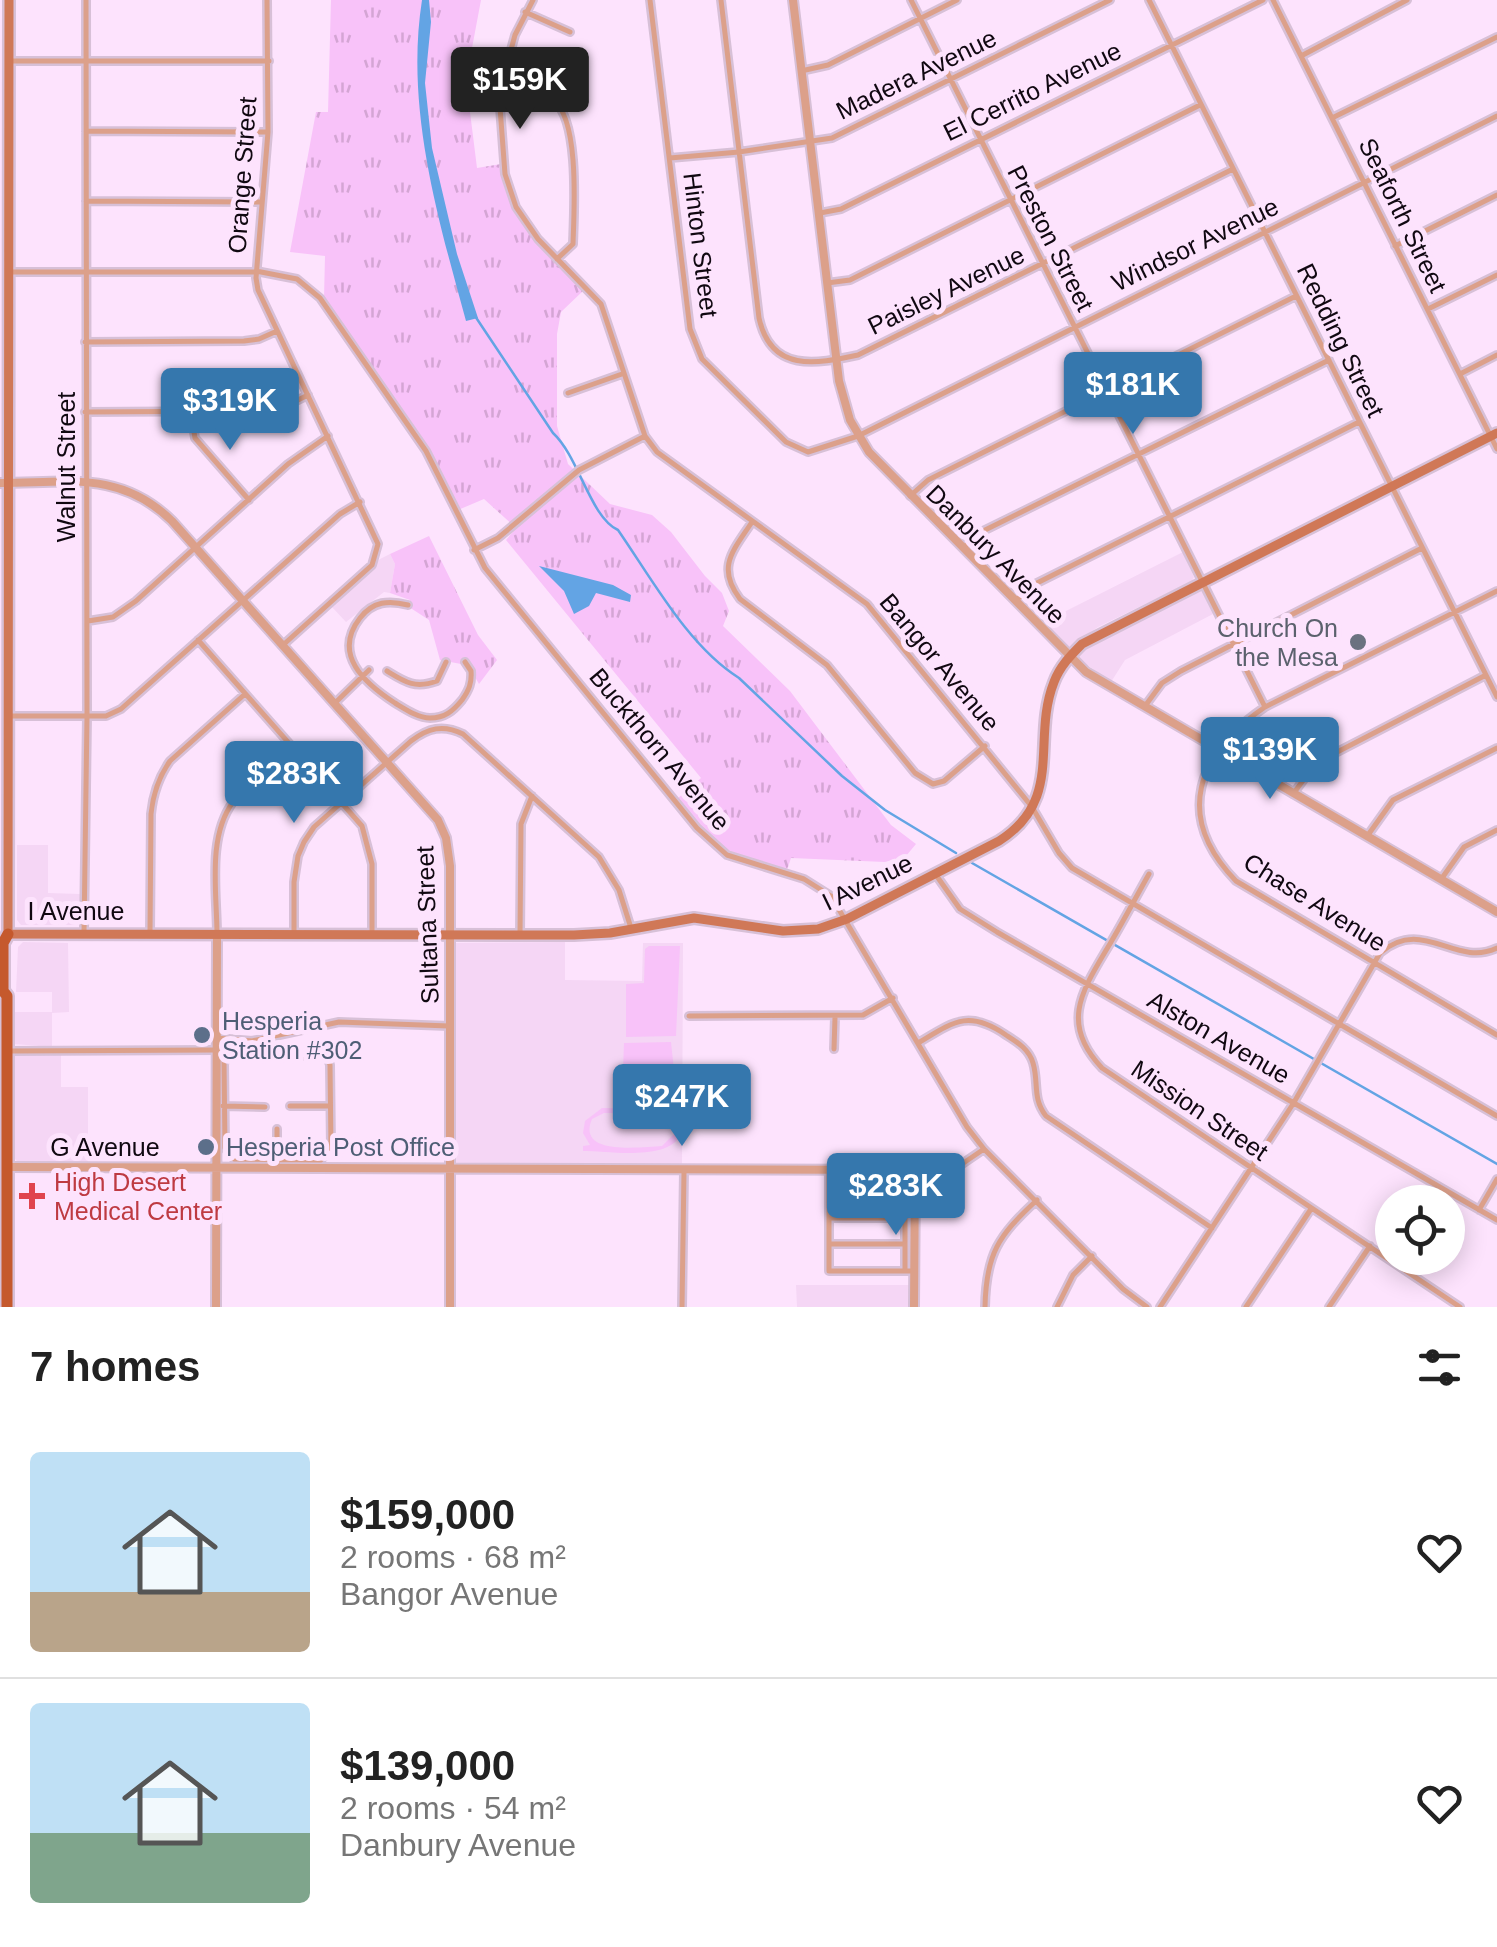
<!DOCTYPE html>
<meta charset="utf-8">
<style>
body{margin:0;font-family:Helvetica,sans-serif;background:#f2f2f2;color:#222;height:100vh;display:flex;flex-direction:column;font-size:38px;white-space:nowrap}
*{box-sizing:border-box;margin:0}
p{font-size:32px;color:#767676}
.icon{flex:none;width:55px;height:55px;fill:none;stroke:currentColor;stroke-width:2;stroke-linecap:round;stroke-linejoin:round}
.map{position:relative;height:1307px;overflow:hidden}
.details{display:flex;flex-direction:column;background:#fff;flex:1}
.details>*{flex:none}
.tools{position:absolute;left:1375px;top:1185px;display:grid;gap:20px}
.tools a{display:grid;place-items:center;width:90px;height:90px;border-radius:50%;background:#fff;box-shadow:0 5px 25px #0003;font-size:50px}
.price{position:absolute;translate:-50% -85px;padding:0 22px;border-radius:10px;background:#3577ad;color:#fff;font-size:32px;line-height:65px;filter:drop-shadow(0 2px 5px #0008)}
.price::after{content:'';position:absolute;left:50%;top:60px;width:30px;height:22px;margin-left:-15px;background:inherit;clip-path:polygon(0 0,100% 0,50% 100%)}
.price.selected{background:#222;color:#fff}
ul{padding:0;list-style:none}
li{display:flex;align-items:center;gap:30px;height:250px;padding:0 30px}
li+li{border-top:2px solid #e0e0e0}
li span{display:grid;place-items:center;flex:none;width:280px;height:200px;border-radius:10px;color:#555}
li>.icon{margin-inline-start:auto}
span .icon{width:120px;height:120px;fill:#fffc;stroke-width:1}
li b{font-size:42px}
h2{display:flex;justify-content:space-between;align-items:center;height:120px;padding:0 30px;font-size:42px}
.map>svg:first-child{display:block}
.built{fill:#f5d6f5}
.grass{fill:url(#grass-tufts)}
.garden{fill:#f8c2f9;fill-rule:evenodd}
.water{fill:#63a4e4}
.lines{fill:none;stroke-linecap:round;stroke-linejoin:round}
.stream{stroke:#63a4e4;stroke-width:2.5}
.minor-casing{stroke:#d7c0d7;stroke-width:10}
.tertiary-casing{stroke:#d7c0d7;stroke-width:12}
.secondary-casing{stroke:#d7c0d7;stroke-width:14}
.primary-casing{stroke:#d7c0d7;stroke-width:16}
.minor{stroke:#dca08a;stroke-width:5}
.tertiary{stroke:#dca08a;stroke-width:8}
.secondary{stroke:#d07857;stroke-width:9}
.primary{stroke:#c5592d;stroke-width:11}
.worship-dot{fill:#6b7280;stroke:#fde3fd;stroke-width:4}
.service-dot{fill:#5c6f8a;stroke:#fde3fd;stroke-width:4}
.health-dot{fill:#e0444e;stroke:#fde3fd;stroke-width:4}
.labels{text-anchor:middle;stroke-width:10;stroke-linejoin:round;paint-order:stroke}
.street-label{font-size:25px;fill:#100811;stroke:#fde3fd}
.worship-label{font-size:25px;fill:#5b616d;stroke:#fde3fd;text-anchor:end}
.service-label{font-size:25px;fill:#4e5e75;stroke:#fde3fd;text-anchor:start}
.health-label{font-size:25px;fill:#be3a42;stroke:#fde3fd;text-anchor:start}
</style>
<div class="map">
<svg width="1497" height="1307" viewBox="0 0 1497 1307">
<defs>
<pattern id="grass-tufts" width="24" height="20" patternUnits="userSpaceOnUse" patternTransform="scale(2.5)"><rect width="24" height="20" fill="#f8c2f9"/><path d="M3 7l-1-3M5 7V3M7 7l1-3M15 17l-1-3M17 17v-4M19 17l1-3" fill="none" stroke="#d4a5d4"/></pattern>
</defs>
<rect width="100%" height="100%" fill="#fde3fd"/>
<!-- built -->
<path class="built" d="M1183 552 1194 577 1192 581 1098 627 1068 648 1044 626 1064 612Z
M390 554 395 564 390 593 384 592 346 622 331 606 380 559Z
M1201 589 1213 614 1125 660 1111 682 1079 659 1078 655 1090 643Z
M17 845H48V893L80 894V921L76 925H21L17 920Z
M23 942 68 943 69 1012 52 1013V1047L14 1044V1012H52V992H16L18 947Z
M565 942V980L642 981 643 943H683L682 1164H452L455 943Z
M61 1055V1087H88V1163L18 1162 15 1159V1056Z
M796 1285H910V1307H797Z"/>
<!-- grass -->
<path class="grass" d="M331 0H481L466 80 477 168 501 164C516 221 546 247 584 290L561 312 557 334V426L568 464 610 504 652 515 671 532 705 576 722 593 729 611 723 626 790 691 891 825 916 844 906 856 885 862 791 858 787 870C723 853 718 851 677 799L701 778 506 540 516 528 484 499 458 510 434 460 413 426 324 298 325 256 290 252 316 112H328Z
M429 536 478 635 497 660 479 684 465 660 461 664 440 660 429 620 409 607 410 600 390 593 395 564 390 554Z"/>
<!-- garden -->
<path class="garden" d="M649 946H680L676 1036 626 1037V984L644 983 645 949Z
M671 1042 677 1098 671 1103H645L622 1097 624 1043Z
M602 1108 664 1109 678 1121 680 1136C666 1161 609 1151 583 1151V1146L590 1145 583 1133 585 1121ZM604 1113 664 1114 671 1119 675 1133 662 1146C641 1147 576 1156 592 1119Z"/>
<!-- water -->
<path class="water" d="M422 0H429L431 22 425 83 432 148 457 254 478 318 466 321C438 218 405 108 422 0Z
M539 566 613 585 631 595 630 602 596 593 589 606 574 614 564 591Z"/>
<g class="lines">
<!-- stream -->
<path class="stream" d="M475 316 553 433C579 457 590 517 618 530 652 579 688 646 739 678L842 776 885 810 956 853
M972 863 1497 1164"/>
<!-- minor casing -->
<g class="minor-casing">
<path id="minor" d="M267 0 268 132 256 278 258 290 378 544 372 565 283 645
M533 0 515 35 499 94 505 174 516 207 538 239 601 304 645 436 657 452 867 604 1032 807 1059 853 1072 868 1497 1116
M650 0 690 329 702 359 786 442 808 452 858 436 1497 116
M721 0 759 318C771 373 816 364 858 355L1233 169
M911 0 1265 707
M1149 0 1497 697
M1273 0 1497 449
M525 12 570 32
M1301 56 1407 0
M9 61H269
M801 71 828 65 957 0
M499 94C516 93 539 90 553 100 580 119 574 212 573 244L557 259
M1334 117 1497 37
M86 131 268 132
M670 158 739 152 832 138 1110 0
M86 201 262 202
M820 213 841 209 1263 0
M1395 246 1497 195
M256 271 297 279 320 298 426 451 485 568 697 828 727 855 804 879 831 896 967 1127 984 1149 1123 1289 1147 1307
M9 272H255
M827 283 850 280 1200 105
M1428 309 1497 275
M85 342 244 341 259 339 277 331
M1460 374 1497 355
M568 393 622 374
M85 412 267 411 280 409 308 395
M191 414 195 438 249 500
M910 496 928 480 1296 296
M752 522C733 551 716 567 740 599L827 665 915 773 933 784 944 781 985 746
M963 548 979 533 1329 360
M474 550 498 538 579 470 645 436
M1497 591 1265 707C1196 754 1174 817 1236 881L1497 1035
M1016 600 1035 584 1359 422
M408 605C389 600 373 601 360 618 332 654 364 683 395 703 405 709 418 718 430 718 445 718 453 711 462 700 469 690 472 683 471 671L465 662
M88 621 113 617 136 601 288 464 328 436
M198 640 362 826 372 864V935
M387 671C405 682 415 689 437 681L446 662
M335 703 369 670
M1145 706 1162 683 1181 671 1422 548
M8 716H106L121 709 340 514 360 502
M1293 794 1316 763 1486 675
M1368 835 1393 800 1497 748
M1149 874C1136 897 1124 920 1111 942 1084 988 1058 1022 1102 1068L1460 1307
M936 875 960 909 997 932 1497 1220
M1442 878 1464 847 1497 830
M84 932 87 716 86 0
M150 932 151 814C153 794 158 778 170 761L245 694
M217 935C217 893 207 837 233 802 249 781 272 764 292 747
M294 935V882L298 856 304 842 314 827 411 741C428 728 443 724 463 734L599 857 619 890 631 928
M520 935 521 824 532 796
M689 1016 863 1015 893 998
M216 1038 252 1041 339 1022 449 1026
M918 1043C953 1022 968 1009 1006 1035 1017 1042 1029 1049 1033 1063 1039 1083 1032 1098 1046 1116L1212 1228
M834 1049 835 1017
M9 1051 216 1050
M234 1054 327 1056 330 1065 331 1148 321 1160 234 1159 225 1148 224 1062Z
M223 1106 265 1107
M290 1106H330
M277 1129V1167
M829 1169V1271H914
M915 1170 959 1166 984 1149
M829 1192 905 1191V1271
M1479 1210 1497 1179
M829 1218H905
M829 1244H905
M682 1307 684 1171
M985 1307C986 1254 998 1236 1037 1200
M1057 1307 1073 1275 1092 1256
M1160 1307 1293 1104 1380 953C1423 916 1455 968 1497 948
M1246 1307 1311 1209
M1329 1307 1370 1246"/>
</g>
<!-- tertiary casing -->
<g class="tertiary-casing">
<path id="tertiary" d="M793 0 839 381 850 420 869 452 1086 672 1497 912
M0 483C67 483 120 470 172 521L438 820 446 838 450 866V1307
M7 1167 915 1170 914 1307
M216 1307 217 935"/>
</g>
<!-- secondary casing -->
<g class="secondary-casing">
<path id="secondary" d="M9 0 8 934 574 935 610 933 694 918 783 931 818 929 847 919 999 841C1065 799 1031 740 1054 682 1060 666 1071 655 1082 644L1497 433"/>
</g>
<!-- primary casing -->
<g class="primary-casing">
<path id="primary" d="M7 1307V996L3 991V943L8 934"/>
</g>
<!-- minor -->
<use href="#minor" class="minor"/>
<!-- tertiary -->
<use href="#tertiary" class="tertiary"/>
<!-- secondary -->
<use href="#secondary" class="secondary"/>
<!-- primary -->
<use href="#primary" class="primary"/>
</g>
<!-- markers -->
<circle class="worship-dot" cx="1358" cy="642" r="10"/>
<g class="service-dot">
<circle cx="202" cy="1035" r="10"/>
<circle cx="206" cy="1147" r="10"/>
</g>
<path class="health-dot" d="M27 1181h10v10h10v10h-10v10h-10v-10h-10v-10h10z"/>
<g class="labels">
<!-- street labels -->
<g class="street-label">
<text transform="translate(916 74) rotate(-26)" y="9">Madera Avenue</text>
<text transform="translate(1032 91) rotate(-26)" y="9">El Cerrito Avenue</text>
<text transform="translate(242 175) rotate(-86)" y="9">Orange Street</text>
<text transform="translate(1403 215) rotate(64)" y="9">Seaforth Street</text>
<text transform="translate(1051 238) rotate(63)" y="9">Preston Street</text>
<text transform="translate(1195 244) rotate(-26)" y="9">Windsor Avenue</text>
<text transform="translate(701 245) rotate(83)" y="9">Hinton Street</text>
<text transform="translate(946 290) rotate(-26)" y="9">Paisley Avenue</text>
<text transform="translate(1341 340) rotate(64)" y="9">Redding Street</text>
<text transform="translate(66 467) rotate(-90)" y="9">Walnut Street</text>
<text transform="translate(996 554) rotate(45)" y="9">Danbury Avenue</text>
<text transform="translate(940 662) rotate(50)" y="9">Bangor Avenue</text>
<text transform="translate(660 749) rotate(50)" y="9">Buckthorn Avenue</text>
<text transform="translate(867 882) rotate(-26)" y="9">I Avenue</text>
<text transform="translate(1315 902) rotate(32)" y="9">Chase Avenue</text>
<text x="76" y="920">I Avenue</text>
<text transform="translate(427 925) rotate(-92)" y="9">Sultana Street</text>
<text transform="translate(1219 1037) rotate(30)" y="9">Alston Avenue</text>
<text transform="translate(1200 1110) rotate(34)" y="9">Mission Street</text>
<text x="105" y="1156">G Avenue</text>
</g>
<!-- worship labels -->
<g class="worship-label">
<text x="1338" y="637">Church On<tspan x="1338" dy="29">the Mesa</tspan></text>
</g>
<!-- service labels -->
<g class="service-label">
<text x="222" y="1030">Hesperia<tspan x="222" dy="29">Station #302</tspan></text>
<text x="226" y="1156">Hesperia Post Office</text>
</g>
<!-- health labels -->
<g class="health-label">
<text x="54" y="1191">High Desert<tspan x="54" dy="29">Medical Center</tspan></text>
</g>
</g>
</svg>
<div class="tools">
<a><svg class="icon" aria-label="locate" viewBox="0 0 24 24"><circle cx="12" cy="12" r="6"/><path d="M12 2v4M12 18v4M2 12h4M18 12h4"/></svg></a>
</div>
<b class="price selected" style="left:520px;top:132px">$159K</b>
<b class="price" style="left:1133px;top:437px">$181K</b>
<b class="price" style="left:230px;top:453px">$319K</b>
<b class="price" style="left:1270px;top:802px">$139K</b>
<b class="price" style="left:294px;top:826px">$283K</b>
<b class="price" style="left:682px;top:1149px">$247K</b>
<b class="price" style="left:896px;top:1238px">$283K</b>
</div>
<section class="details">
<h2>7 homes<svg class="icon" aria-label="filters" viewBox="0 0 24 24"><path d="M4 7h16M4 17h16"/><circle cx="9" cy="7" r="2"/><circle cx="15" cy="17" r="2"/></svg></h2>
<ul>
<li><span style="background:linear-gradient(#bfe0f5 70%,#b9a48a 0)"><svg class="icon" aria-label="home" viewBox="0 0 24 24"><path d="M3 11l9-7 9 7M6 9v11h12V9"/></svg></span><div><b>$159,000</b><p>2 rooms · 68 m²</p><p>Bangor Avenue</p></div><svg class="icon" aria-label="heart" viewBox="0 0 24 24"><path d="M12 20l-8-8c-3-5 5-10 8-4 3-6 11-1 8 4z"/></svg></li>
<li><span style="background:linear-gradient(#bfe0f5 65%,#7fa58c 0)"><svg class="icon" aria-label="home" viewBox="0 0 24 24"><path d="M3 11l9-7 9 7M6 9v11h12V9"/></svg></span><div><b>$139,000</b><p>2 rooms · 54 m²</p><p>Danbury Avenue</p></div><svg class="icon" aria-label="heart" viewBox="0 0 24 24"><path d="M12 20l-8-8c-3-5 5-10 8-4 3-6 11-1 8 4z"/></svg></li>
</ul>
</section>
